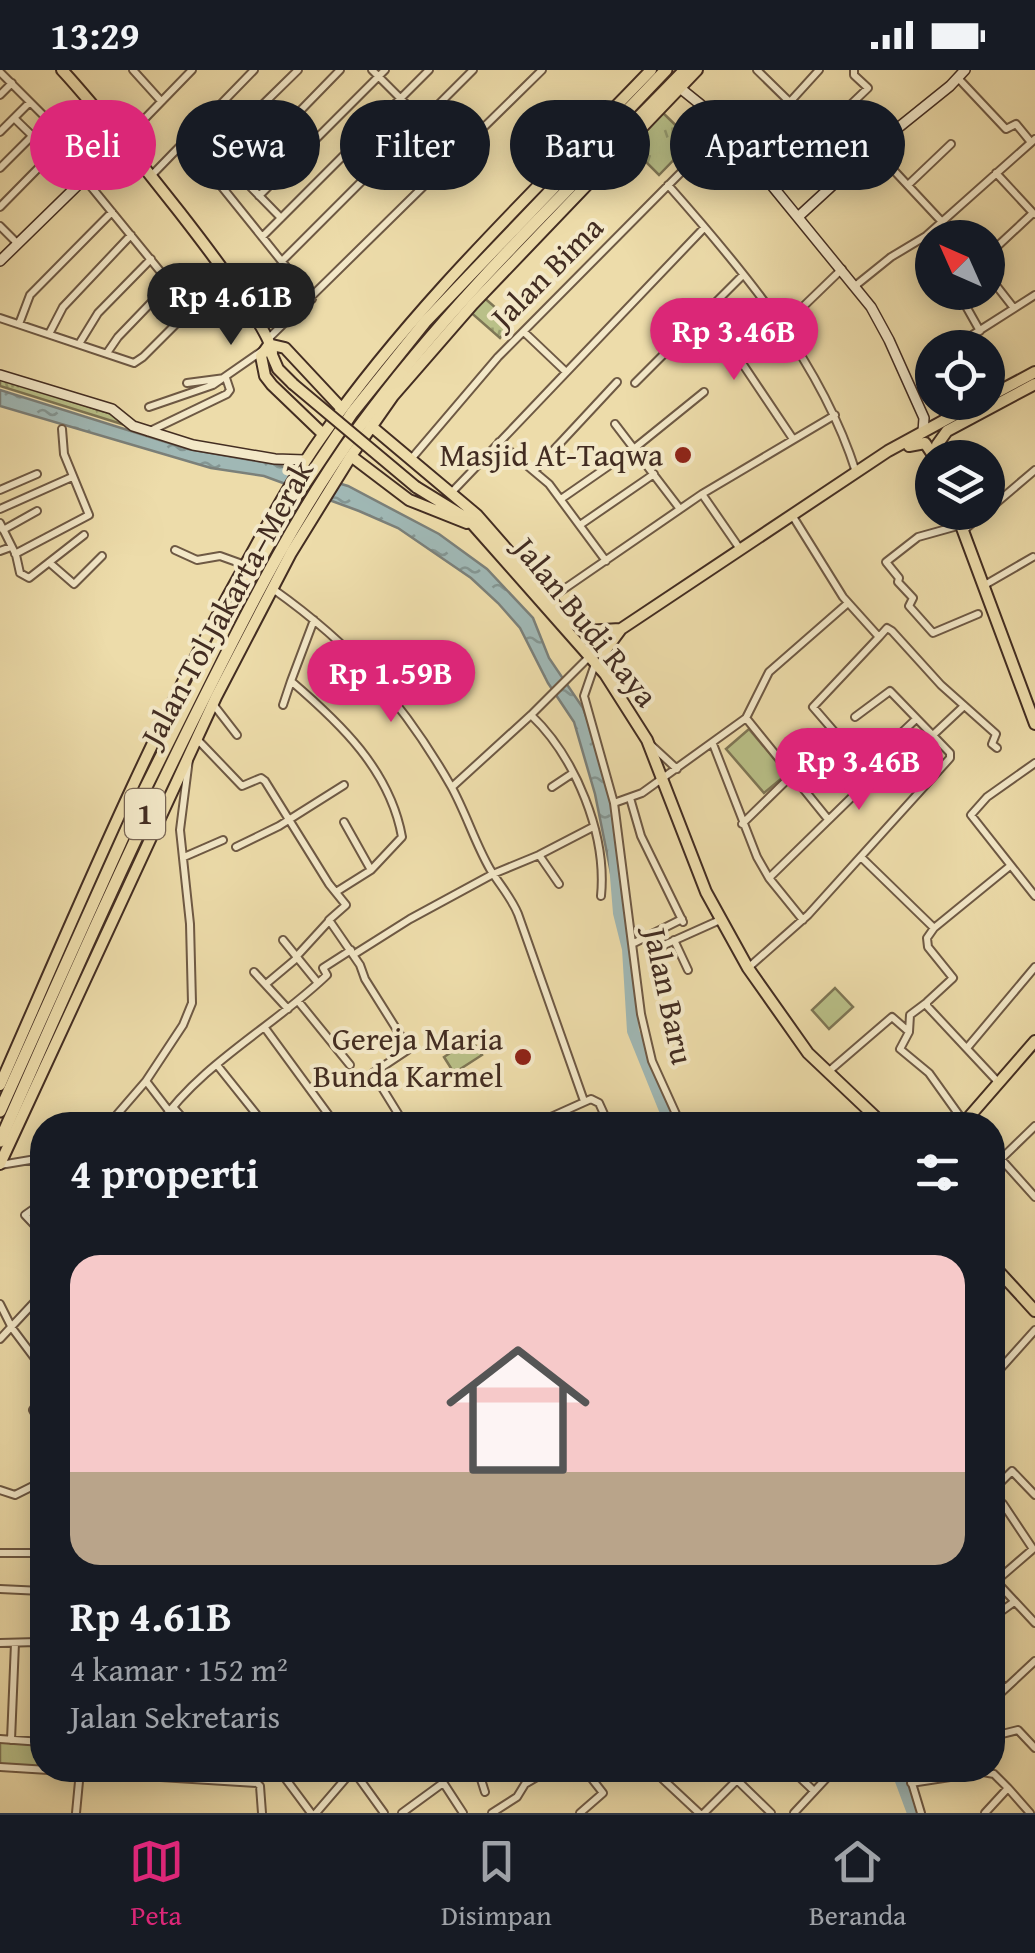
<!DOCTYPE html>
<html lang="id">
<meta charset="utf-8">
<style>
body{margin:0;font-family:"Gentium Book Plus",serif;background:#20242c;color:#f1f3f6;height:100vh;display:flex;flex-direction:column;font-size:38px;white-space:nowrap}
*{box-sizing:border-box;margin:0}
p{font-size:32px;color:#9ea1a6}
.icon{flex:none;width:55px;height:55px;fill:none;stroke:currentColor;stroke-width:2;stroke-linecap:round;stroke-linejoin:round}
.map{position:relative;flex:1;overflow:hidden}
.details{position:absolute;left:30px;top:1042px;width:975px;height:670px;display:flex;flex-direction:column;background:#171b24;border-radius:40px;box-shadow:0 5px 25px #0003}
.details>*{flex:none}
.hud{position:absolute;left:30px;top:30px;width:975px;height:90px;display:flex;gap:20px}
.needle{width:65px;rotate:315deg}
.tools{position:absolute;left:915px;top:150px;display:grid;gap:20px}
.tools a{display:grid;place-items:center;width:90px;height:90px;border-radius:50%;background:#171b24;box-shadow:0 5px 25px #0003;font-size:50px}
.price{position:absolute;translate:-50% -85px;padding:0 22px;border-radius:35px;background:#db2777;color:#fff;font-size:32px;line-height:65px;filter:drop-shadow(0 2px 5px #0008)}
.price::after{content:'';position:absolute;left:50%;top:60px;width:30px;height:22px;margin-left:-15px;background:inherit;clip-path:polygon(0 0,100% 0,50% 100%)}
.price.active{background:#222;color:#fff}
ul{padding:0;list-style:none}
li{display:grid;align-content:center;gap:20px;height:530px;padding:0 40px}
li+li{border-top:2px solid #363941}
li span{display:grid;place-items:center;height:310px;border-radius:30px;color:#555}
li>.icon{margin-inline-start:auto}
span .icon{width:180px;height:180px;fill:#fffc;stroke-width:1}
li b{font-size:42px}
h2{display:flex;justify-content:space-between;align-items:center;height:120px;padding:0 40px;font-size:42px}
.chip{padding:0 35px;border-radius:45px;background:#171b24;box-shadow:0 5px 25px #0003;font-size:35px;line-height:90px}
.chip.active{background:#db2777;color:#fff}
.status{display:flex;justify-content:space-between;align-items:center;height:70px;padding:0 50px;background:#171b24;direction:ltr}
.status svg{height:28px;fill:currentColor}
.tab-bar{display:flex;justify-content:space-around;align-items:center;height:140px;border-top:2px solid #363941;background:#171b24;font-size:28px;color:#9ea1a6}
.tab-bar a{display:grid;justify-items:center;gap:5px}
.tab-bar .active{color:#db2777}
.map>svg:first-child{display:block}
.grass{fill:url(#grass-tufts);stroke:#7e7655;stroke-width:2.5}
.pitch{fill:#b9c088;stroke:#7e7655;stroke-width:2.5}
.water{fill:url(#water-ripples);stroke:#7b807a;stroke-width:2.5}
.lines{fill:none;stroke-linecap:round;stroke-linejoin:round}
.river{stroke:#a0b8b5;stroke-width:12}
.street-casing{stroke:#6e5944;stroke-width:10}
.secondary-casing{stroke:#432d22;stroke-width:12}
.primary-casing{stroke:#432d22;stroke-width:14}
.highway-casing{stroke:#432d22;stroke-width:15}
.street{stroke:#f3e8c8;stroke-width:6}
.secondary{stroke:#f3e8c8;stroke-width:9}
.primary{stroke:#eddcaa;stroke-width:10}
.highway{stroke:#eddcaa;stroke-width:11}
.primary-bridge-casing{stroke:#432d22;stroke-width:14;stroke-linecap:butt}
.primary-bridge{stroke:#eddcaa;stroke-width:10}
.poi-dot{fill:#8f2418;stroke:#f3e8c8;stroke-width:4}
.labels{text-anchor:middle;stroke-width:8;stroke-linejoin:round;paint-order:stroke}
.shield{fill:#f3e8c8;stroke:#786554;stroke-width:2.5}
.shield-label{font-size:30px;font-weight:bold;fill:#432d22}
.street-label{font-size:32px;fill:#432d22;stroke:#f3e8c8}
.poi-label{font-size:32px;fill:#432d22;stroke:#f3e8c8;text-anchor:end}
</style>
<div class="status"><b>13:29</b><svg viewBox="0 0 49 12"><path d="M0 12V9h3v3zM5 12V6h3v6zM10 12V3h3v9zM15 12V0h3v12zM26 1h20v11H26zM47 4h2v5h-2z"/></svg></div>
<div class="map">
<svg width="1035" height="1743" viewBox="0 0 1035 1743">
<defs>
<pattern id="grass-tufts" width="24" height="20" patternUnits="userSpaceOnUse" patternTransform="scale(2.5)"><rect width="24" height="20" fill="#b9c088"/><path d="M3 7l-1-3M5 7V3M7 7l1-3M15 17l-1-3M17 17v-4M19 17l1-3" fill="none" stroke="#989c6f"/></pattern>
<pattern id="water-ripples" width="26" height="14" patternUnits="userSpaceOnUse" patternTransform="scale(2.5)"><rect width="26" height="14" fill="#a0b8b5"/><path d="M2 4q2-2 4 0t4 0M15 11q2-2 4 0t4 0" fill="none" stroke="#849693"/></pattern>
</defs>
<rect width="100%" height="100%" fill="#eddcaa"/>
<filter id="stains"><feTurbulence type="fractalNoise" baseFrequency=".002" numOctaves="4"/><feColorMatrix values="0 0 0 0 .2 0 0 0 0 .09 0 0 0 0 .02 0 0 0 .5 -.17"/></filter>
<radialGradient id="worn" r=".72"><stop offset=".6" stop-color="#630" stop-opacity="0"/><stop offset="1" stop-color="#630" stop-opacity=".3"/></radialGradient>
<!-- grass -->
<path class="grass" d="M661 41 692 71 659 105 628 74Z
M481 225 513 253 500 268 468 240Z
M0 308 112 344 128 356 0 316Z
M0 1671 42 1674V1700L0 1696Z"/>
<!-- pitch -->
<path class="pitch" d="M749 659 787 704 764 723 726 679Z
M835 918 853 937 829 959 812 940Z
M471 969 482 985 454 1003 444 987Z"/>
<!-- water -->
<path class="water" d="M0 320 188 379 274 394 348 416 439 464 487 499 533 548 549 588 583 638 610 713 621 795 611 803 595 724 574 652 548 613 520 558 498 533 471 508 398 458 359 441 264 406 211 398 0 336Z"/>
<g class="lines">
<!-- river -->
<path class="river" d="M614 782 619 843 628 879 633 961 671 1055
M897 1700 913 1743"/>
<!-- street casing -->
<g class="street-casing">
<path id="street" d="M133 0 161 31
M372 0 457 85
M757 0 854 95
M0 2 49 51 87 103
M958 8 1006 59 1016 54 1030 71
M0 25 12 13
M789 33 819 0
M14 48 51 84
M0 62 30 32
M821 63 868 18 854 5V0
M124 70 192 0
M185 71 312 229
M873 78 943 153
M203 93 298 0
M0 98 32 66
M996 103 1034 144
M238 104 281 148
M151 106 254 0
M84 108 191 239
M668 115C744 201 821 292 856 402
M908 115 951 74
M224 119 340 0
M259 126 385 0
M0 137 65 71
M0 156 17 173
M262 167 429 0
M988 185 1033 143
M282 191 473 0
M988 205 1013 237
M855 216 891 187 926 166 1035 69
M958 222 980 261
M704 244 742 293 793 369
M0 248 134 293 143 287 225 205
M19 254 30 225 112 142
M782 257 842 199
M524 262 565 301
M49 264 63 237 131 165
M269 268 542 0
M966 269 1035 225
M79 274 98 243 151 189
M107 283 118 267 170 213
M187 313 225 308
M635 313 743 205
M149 337 213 315 262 281
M615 354 680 439
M148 362 227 324 230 320 226 308
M499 372 549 414 606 491
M412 388 498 287 725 58
M535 400 617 312
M0 420 37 404
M452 422 704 158
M702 424 740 479
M561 429 636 377 704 322
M0 439 72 407
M988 440 1035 400
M792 445 843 527 879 567 887 558 892 561 941 615 996 664 992 674 997 678
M0 453 16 485 20 503 29 508 84 465
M580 455 654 404
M961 455 918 467 886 492 899 508 898 512 913 528 909 536 933 563 978 544
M3 460 37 441
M963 461 985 442
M175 480 197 490 220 486 245 495
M0 481 11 477
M15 484 89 445 64 384 62 359
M51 494 74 514 102 486
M983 516 1033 487
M273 519C352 575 403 632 451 716 466 743 475 773 490 799 499 814 511 827 518 844L584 1031
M551 528 702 424 835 345
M314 550 291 611C340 653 390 700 402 767L371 800 336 822
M595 594 584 626 614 733 641 944 652 991 681 1055
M213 634 237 665
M283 635 291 611
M531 645C576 688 607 765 601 826
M746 648 827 748
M933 665 964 636
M197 669 242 716 261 708 265 711 329 814 346 835 329 850 360 895 365 909 409 979 373 1003 405 1055
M713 674 757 787 769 808 803 850
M652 676 677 699
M871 680 862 671 851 681 813 637 879 567
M851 681 848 691 866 713
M1035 693 987 727 971 745 1035 826
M452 717 531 645 588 588
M552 717 573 703
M630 728 641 766 683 852
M614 733 642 723 746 648 769 602 848 533
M344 752 371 800
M742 754 792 705
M236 777 279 756 344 715
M539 785 559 814
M184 787 223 770
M862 788 934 858
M769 808 893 687 896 668 916 649
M283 870 318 913
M674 870 688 900
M632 874 682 849
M353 885 410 849 493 804 539 785 593 757
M296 887 329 851
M748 898 808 845 950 688V683L890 621 855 647
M254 902 288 939
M662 911 653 880 720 850
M266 914 297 888
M298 931 350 995
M926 933 910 945 909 962 900 979 929 1003 964 1052
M265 958 336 1055
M967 978 1035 897
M217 995 265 1055
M828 1002 892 947 908 961
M146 1011 169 1041
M998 1012 927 936V932L953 908 928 877 927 868 934 858 1010 796
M173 1037 189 1055
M108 1055 146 1011 183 955 192 933 190 854 180 760 189 689
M159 1055C202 993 273 957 327 905L323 898 351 880
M533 1055 591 1029 599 1033 609 1055
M992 1079 1035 1127
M1001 1089 1035 1056
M33 1091 42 1109
M0 1095 42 1088
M42 1133 25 1145 42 1163
M0 1234 12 1258 42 1298
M0 1269 42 1224
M992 1308 1035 1260
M42 1326 33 1340 42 1357
M0 1420 15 1425 39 1413 42 1415
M992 1421 1012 1401 1035 1425
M992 1424 1003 1434 1033 1479
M0 1483H42
M992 1507 1035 1553
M996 1511 1033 1479
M0 1519 42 1521
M992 1548 1014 1532
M0 1573 37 1572 42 1579
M992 1604 1005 1618
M992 1631 1035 1591
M992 1661 998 1665 1018 1660 1035 1678
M0 1669 42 1672
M11 1670 15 1573
M0 1697 257 1713 260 1716 262 1743
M279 1700 311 1743
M353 1700 384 1743
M435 1700 463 1743
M478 1700 485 1722
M653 1700 699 1743
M792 1700 814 1721
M908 1700 921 1743
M737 1710 771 1743
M911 1713 983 1702 994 1704 1008 1718 985 1743
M1008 1718 1030 1743
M76 1743 80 1701
M316 1743 353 1700
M402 1743 443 1713
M492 1743 517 1727 525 1714 549 1700
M580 1743 603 1723 585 1700
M704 1743 747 1700
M794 1743 834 1700"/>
</g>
<!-- secondary casing -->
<g class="secondary-casing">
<path id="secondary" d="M680 18 716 47 871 237 889 270 924 348 923 362
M798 147 873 78 950 16 965 0
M0 191 124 70
M0 305 112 339 133 356 193 375 275 389 305 390"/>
</g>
<!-- primary casing -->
<g class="primary-casing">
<path id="primary" d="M62 0C95 35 272 249 272 283
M272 275 285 278 342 339
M268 276 261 286 265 306 272 315 323 364
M269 278 278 299 293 314
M988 327 1035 302
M371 356 477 445 570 552 586 561 620 559
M909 376 925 373 935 388
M351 386 409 430 467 453
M937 388V375L947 361 1035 314
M416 417 468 449 605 604 647 670 706 822 748 898 808 983 884 1055
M956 442 1035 654
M604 603V582L621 559 888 381 978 332
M0 1015C75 845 147 671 238 508 265 460 290 411 323 365 417 231 538 118 651 0
M962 1055 1035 971
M0 1094 216 627 291 483 351 386 393 326 473 234 697 0
M992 1194 1035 1241"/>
</g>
<!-- highway casing -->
<g class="highway-casing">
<path id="highway" d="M0 1041 141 727 249 510 293 431 352 343 425 252 666 0
M0 1071C67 919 134 767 209 618 254 528 300 438 359 357 454 227 574 115 685 0"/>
</g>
<!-- street -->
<use href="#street" class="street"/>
<!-- secondary -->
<use href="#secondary" class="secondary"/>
<!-- primary -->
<use href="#primary" class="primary"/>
<!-- highway -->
<use href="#highway" class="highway"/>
<!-- primary-bridge casing -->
<g class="primary-bridge-casing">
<path id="primary-bridge" d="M293 314 416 417"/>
</g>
<!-- primary-bridge -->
<use href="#primary-bridge" class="primary-bridge"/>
</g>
<!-- markers -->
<g class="poi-dot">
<circle cx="683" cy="385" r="10"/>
<circle cx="523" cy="987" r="10"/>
</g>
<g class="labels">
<!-- shield labels -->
<rect class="shield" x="125" y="719" width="40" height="50" rx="8"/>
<g class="shield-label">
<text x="145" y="754">1</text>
</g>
<!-- street labels -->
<g class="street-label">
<text transform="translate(547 202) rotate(-45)" y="11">Jalan Bima</text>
<text transform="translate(227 533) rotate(-61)" y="11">Jalan Tol Jakarta–Merak</text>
<text transform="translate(586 552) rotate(51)" y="11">Jalan Budi Raya</text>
<text transform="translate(669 926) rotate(78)" y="11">Jalan Baru</text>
</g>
<!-- poi labels -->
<g class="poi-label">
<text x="663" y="396">Masjid At-Taqwa</text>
<text x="503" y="980">Gereja Maria<tspan x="503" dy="37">Bunda Karmel</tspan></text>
</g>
</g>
<rect width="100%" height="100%" filter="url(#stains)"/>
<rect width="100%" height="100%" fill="url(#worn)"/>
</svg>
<div class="tools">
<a><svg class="needle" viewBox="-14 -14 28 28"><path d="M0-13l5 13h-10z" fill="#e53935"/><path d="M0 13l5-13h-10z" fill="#9ea1a6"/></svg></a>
<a><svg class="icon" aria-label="locate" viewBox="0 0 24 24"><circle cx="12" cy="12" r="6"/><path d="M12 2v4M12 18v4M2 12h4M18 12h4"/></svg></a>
<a><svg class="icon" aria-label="layers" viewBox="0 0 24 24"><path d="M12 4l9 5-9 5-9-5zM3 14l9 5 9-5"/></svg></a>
</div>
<b class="price active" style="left:231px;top:278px">Rp 4.61B</b>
<b class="price" style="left:734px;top:313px">Rp 3.46B</b>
<b class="price" style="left:391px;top:655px">Rp 1.59B</b>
<b class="price" style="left:859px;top:743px">Rp 3.46B</b>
<div class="hud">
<a class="chip active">Beli</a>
<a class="chip">Sewa</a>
<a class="chip">Filter</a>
<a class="chip">Baru</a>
<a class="chip">Apartemen</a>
</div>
<section class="details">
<h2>4 properti<svg class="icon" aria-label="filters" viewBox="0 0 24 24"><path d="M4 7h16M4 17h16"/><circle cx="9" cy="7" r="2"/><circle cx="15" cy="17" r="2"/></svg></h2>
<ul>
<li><span style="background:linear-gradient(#f6c9c9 70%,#b9a48a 0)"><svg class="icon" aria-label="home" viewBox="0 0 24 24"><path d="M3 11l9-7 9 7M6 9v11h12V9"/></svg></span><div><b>Rp 4.61B</b><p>4 kamar · 152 m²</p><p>Jalan Sekretaris</p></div></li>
</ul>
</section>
</div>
<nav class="tab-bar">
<a class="active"><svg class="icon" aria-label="map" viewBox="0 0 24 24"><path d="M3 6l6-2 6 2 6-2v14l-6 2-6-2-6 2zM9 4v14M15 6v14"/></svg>Peta</a>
<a><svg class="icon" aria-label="saved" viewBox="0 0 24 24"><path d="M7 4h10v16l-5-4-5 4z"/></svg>Disimpan</a>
<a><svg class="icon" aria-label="home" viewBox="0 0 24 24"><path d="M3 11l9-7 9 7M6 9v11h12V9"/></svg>Beranda</a>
</nav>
